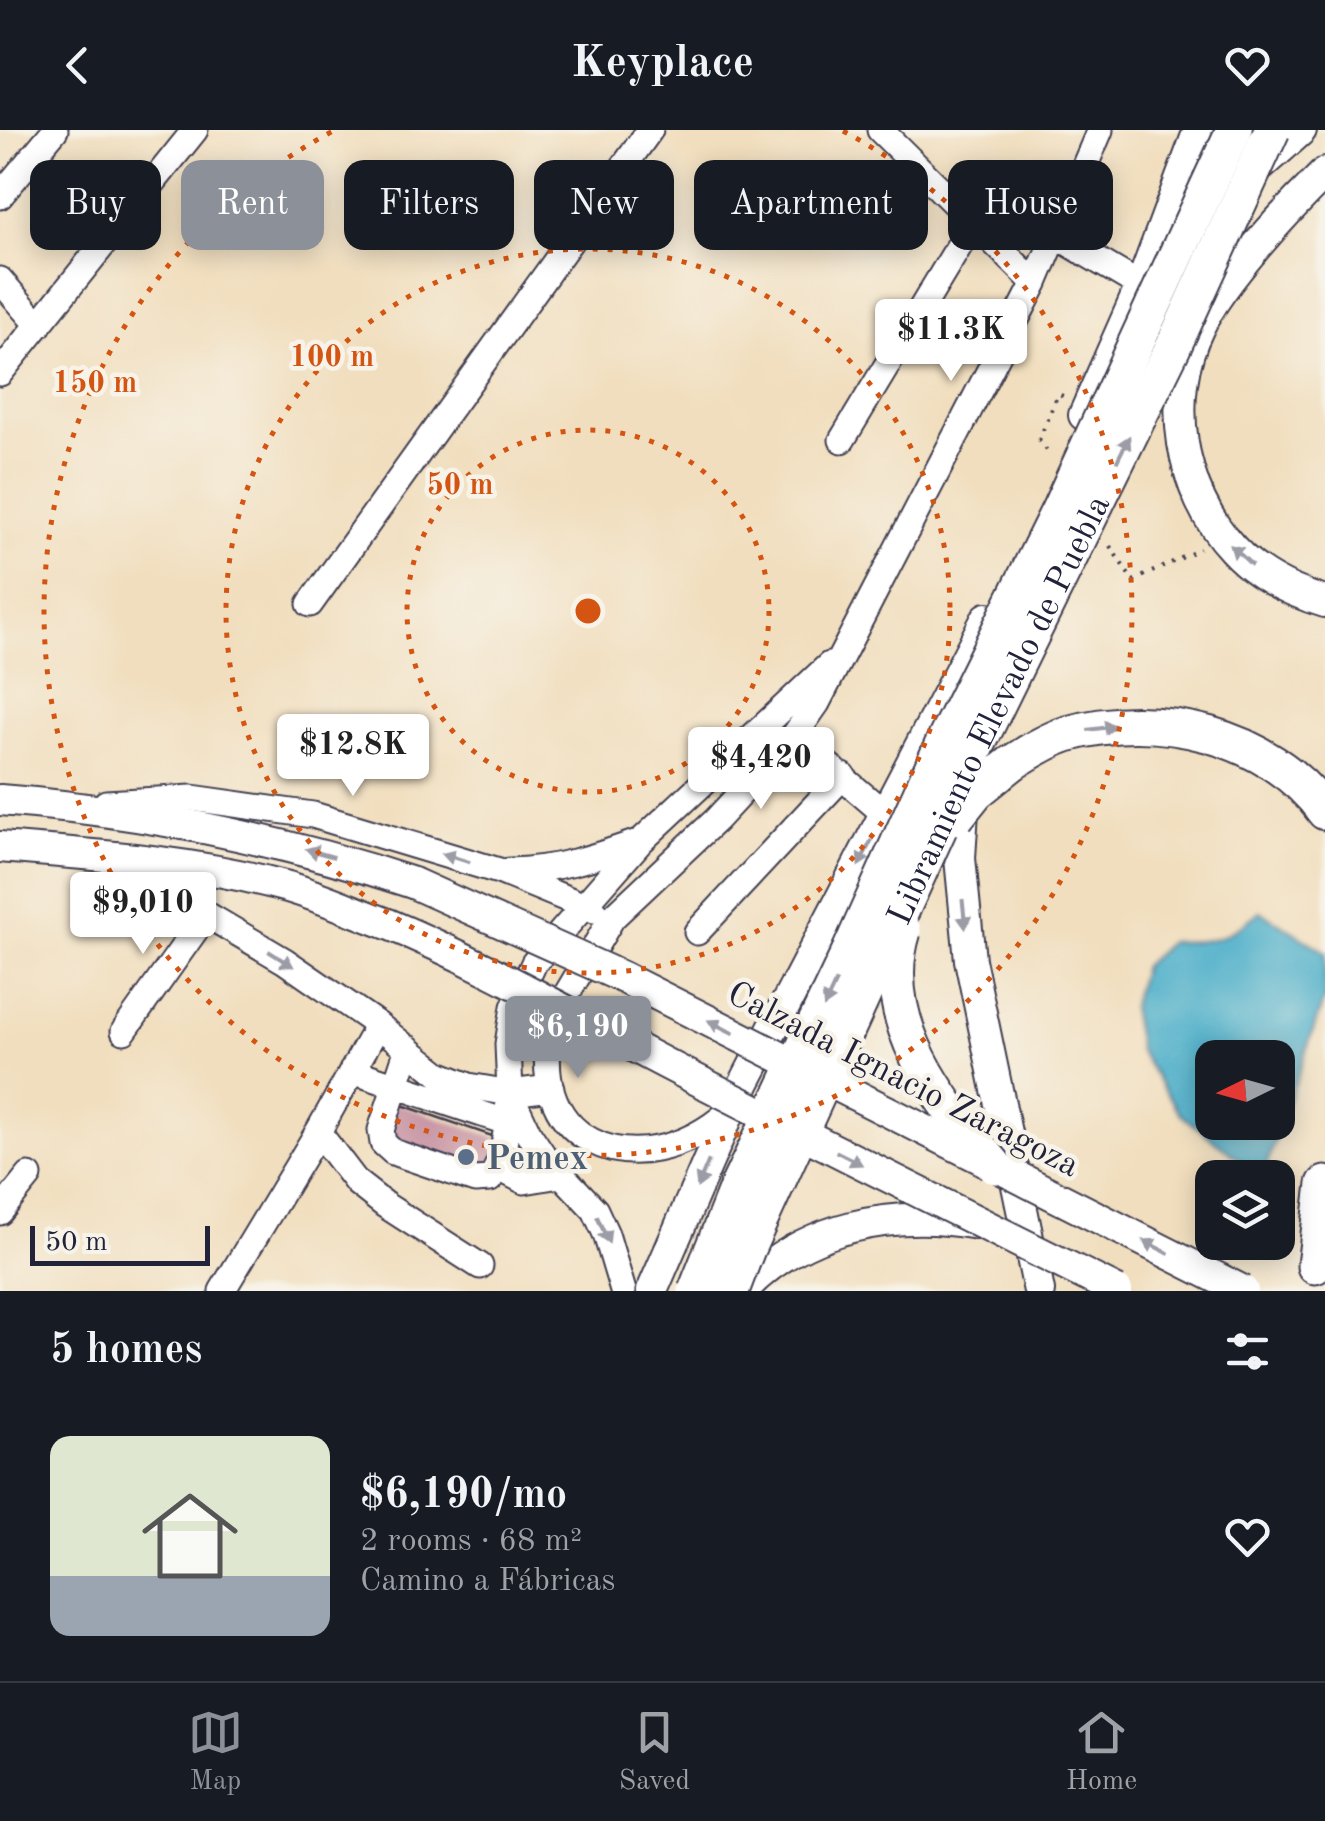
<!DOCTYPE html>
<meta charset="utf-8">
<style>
body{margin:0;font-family:"Old Standard TT",serif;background:#20242c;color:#f1f3f6;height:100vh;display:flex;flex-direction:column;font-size:38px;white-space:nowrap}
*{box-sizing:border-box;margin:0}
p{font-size:32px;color:#9ea1a6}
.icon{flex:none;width:55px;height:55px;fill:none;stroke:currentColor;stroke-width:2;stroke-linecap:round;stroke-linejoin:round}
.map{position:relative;height:1161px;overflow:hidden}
.details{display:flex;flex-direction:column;background:#171b24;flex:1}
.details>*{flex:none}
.guide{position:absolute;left:30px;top:30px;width:1265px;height:90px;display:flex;gap:20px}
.needle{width:65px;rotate:265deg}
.buttons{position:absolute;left:1195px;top:910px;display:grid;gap:20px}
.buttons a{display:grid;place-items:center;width:100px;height:100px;border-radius:20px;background:#171b24;box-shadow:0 5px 25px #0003;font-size:50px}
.scale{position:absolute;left:30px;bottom:25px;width:180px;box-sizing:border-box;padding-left:10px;border:5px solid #22223b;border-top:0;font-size:28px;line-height:35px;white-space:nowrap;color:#22223b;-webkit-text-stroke:8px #f7f3e8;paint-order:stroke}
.price{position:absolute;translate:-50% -85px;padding:0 22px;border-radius:10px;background:#fff;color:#222;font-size:32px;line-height:65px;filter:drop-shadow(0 2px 5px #0008)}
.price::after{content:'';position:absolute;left:50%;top:60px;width:30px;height:22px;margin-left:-15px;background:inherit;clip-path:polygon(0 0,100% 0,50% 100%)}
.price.on{background:#8c9099;color:#fff}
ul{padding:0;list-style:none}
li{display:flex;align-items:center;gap:30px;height:250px;padding:0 50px}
li span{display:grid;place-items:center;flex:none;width:280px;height:200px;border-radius:20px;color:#555}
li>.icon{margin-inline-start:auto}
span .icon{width:120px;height:120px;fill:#fffc;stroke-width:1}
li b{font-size:42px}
h2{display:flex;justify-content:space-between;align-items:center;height:120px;padding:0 50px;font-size:42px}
.pill{padding:0 35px;border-radius:20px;background:#171b24;box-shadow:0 5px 25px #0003;font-size:35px;line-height:90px}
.pill.on{background:#8c9099;color:#fff}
header{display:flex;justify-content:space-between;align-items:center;height:130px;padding:0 50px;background:#171b24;font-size:45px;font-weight:800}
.menu{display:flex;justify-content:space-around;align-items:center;height:140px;border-top:2px solid #363941;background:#171b24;font-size:28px;color:#9ea1a6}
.menu a{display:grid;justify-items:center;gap:5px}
.menu .on{color:#8c9099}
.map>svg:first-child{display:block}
.water{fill:#4aadc9;stroke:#366882;stroke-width:2.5;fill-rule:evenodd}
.building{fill:#c895a4}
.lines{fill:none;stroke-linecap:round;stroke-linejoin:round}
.minor-casing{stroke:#413e4f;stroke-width:29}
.major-casing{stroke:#413e4f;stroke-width:34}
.highway-casing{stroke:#413e4f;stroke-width:39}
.path{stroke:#413e4f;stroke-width:4;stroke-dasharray:2.5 8;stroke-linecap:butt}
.minor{stroke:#fff;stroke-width:25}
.major{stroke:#fff;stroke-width:30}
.highway{stroke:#fff;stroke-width:35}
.major-bridge-casing{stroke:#413e4f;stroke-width:34;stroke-linecap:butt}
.highway-bridge-casing{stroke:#413e4f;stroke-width:39;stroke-linecap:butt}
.path-bridge{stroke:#413e4f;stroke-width:4;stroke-dasharray:2.5 8;stroke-linecap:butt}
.major-bridge{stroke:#fff;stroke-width:30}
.highway-bridge{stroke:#fff;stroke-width:35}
.oneway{fill:#9c9ca7}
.ring{fill:none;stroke:#d45411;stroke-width:5;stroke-dasharray:5 10}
.service-dot{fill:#5c6f8a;stroke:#f7f3e8;stroke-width:4}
.labels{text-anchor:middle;stroke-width:9;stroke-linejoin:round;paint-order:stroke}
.street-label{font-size:35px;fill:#22223b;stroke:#f7f3e8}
.service-label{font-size:35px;font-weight:bold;fill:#4e5e75;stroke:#f7f3e8;text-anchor:start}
.centre{fill:#d45411;stroke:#f7f3e8;stroke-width:5}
.ring-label{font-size:30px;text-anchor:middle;font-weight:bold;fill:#d45411;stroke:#f7f3e8;stroke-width:9;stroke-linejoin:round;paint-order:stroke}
</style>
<header><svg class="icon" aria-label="back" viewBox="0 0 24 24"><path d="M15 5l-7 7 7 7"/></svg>Keyplace<svg class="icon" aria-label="heart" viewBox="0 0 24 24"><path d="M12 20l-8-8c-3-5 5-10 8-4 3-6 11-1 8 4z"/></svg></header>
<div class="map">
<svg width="1325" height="1161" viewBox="0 0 1325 1161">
<rect width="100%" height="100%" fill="#f7f3e8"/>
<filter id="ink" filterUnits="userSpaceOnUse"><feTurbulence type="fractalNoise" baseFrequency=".01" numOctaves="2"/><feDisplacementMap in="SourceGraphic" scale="20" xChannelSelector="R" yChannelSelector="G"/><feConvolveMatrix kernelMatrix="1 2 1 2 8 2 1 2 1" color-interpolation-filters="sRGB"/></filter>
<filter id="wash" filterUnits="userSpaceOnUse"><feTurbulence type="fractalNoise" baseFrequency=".0048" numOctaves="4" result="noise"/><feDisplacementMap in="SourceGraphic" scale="40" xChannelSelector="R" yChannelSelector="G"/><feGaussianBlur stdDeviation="2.25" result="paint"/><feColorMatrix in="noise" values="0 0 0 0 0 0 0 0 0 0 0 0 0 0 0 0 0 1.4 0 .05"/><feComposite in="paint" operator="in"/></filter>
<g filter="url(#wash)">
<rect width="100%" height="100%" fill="#f1debe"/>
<!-- water -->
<path class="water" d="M1260 781 1325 822V866L1266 1037 1254 1041 1180 984 1139 921 1131 877 1143 836 1169 812C1215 812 1225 810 1260 781ZM1212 928H1278V992H1212Z"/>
<g id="blocks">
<!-- building -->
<path class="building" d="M396 973 501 1009 489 1045 384 1009Z"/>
</g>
</g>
<g filter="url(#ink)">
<use href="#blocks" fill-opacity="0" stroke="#413e4f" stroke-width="2.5"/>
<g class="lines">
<!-- minor casing -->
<g class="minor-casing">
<path id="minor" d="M880 0 1035 153
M0 66 55 0
M1055 105 1141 156
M0 150 39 195
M0 243 195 0
M842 310 973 93
M310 474 650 0
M794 606 885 684
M106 673 192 668 313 685 499 741 594 780
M111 728 285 831 378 895 439 944 469 956 510 963 551 958
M509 741C555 740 593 728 635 713
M697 802 843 646
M378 895 318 1002 357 1053 385 1075 480 1136
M124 901 206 785
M408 918 381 1000 383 1013 393 1022 475 1050 490 1049C508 1026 506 991 510 963
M352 941 506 992
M730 981C635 1065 514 1010 556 882L612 788 716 690 794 606 817 573 1035 153 1100 0
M499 1038 524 1051 560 1045
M0 1082 29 1046
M222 1161 318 1002
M623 1161 606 1104 595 1080 543 1025 529 1004 510 963 508 914 514 877 534 833 640 712 829 535"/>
</g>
<!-- major casing -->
<g class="major-casing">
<path id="major" d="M1255 41 1301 0
M1325 43C1287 80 1222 150 1199 197 1164 267 1180 363 1233 419 1257 445 1291 462 1325 472
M1084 285 1141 156 1199 0
M964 665 960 728 970 830 1039 1161
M0 670C143 681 276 708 413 753
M0 717C96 725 194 731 288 757 322 767 355 782 388 794
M652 1161 730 981 987 488
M742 1161C803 1095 893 1079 978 1094"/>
</g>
<!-- highway casing -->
<g class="highway-casing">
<path id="highway" d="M1012 633C1029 622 1048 610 1067 604 1156 578 1270 605 1325 682
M1315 1136 1325 1054"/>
</g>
<!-- path -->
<path class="path" d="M1039 310 1058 264 1063 266
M1110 416 1133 451 1200 419"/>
<!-- minor -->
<use href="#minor" class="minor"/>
<!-- major -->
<use href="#major" class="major"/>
<!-- highway -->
<use href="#highway" class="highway"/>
<!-- major-bridge casing -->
<g class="major-bridge-casing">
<path id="major-bridge" d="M413 753 622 847 1243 1161
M388 794C487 835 579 889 674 938 821 1014 969 1087 1117 1161"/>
</g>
<!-- highway-bridge casing -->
<g class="highway-bridge-casing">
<g id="highway-bridge">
<path d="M956 687 976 662 1012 633"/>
<path d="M903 801C875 890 942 974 995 1036"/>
<path d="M696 1161 737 1058 850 821 942 616 1059 380 1234 0"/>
<path id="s1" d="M731 1161 747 1119 972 626 1173 217 1272 0"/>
</g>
</g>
<!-- path-bridge -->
<path class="path-bridge" d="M1039 310 1051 326"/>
<!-- major-bridge -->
<use href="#major-bridge" class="major-bridge"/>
<!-- highway-bridge -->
<use href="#highway-bridge" class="highway-bridge"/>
</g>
<!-- one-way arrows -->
<defs><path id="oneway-solid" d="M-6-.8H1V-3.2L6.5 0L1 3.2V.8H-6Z" transform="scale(2.5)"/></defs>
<g class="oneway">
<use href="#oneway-solid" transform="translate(1123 319) rotate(-64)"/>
<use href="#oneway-solid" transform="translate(1241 425) rotate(-137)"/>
<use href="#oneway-solid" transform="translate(1102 598) rotate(-8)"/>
<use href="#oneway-solid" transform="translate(320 723) rotate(-164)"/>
<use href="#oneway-solid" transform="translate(865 723) rotate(117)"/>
<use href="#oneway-solid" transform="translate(456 728) rotate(-163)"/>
<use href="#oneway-solid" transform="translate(964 784) rotate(84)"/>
<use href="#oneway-solid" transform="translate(281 829) rotate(32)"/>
<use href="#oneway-solid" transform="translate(830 864) rotate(115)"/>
<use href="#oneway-solid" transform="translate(721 897) rotate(-153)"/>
<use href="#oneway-solid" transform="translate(849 1028) rotate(27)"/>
<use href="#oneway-solid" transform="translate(703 1044) rotate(113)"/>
<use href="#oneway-solid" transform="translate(603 1100) rotate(66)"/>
<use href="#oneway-solid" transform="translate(1156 1117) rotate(-153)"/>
</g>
</g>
<!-- distance rings -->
<g class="ring">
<circle cx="588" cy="481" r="181"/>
<circle cx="588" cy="481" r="362"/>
<path d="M843 1A544 544 0 1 1 333 1"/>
</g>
<!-- markers -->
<circle class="service-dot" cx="466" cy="1027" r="10"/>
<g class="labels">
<!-- street labels -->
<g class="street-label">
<text dy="12" stroke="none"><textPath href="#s1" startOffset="640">Libramiento Elevado de Puebla</textPath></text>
<text transform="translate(904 948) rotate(27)" y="12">Calzada Ignacio Zaragoza</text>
</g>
<!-- service labels -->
<g class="service-label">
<text x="486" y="1039">Pemex</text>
</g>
</g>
<circle cx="588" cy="481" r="15" class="centre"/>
<g class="ring-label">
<text x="332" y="236">100 m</text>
<text x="95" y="262">150 m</text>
<text x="460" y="364">50 m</text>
</g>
</svg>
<div class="buttons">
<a><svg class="needle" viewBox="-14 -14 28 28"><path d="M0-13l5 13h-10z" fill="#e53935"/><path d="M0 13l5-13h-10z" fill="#9ea1a6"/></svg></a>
<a><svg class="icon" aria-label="layers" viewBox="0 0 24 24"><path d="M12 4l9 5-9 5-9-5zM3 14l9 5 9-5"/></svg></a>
</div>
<div class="scale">50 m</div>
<b class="price" style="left:951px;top:254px">$11.3K</b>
<b class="price" style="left:353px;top:669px">$12.8K</b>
<b class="price" style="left:761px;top:682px">$4,420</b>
<b class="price" style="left:143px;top:827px">$9,010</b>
<b class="price on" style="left:578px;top:951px">$6,190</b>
<div class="guide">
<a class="pill">Buy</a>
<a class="pill on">Rent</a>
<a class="pill">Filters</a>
<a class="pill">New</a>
<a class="pill">Apartment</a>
<a class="pill">House</a>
</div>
</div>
<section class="details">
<h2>5 homes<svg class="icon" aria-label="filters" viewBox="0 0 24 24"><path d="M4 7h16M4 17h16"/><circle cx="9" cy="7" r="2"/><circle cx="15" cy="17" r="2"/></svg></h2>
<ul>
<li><span style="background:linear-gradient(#dfe7d0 70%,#9aa5b1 0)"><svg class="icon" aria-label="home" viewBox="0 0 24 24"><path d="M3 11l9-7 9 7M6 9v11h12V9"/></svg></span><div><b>$6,190/mo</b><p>2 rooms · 68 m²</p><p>Camino a Fábricas</p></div><svg class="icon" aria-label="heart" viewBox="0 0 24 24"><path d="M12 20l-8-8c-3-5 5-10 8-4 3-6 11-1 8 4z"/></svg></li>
</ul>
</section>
<nav class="menu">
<a class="on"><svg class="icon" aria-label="map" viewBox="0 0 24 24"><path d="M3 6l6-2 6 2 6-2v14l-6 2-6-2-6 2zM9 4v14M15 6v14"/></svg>Map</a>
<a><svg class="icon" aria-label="saved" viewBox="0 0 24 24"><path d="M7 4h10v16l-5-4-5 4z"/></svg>Saved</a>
<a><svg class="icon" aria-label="home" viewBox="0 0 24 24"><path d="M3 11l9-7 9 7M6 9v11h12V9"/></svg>Home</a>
</nav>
